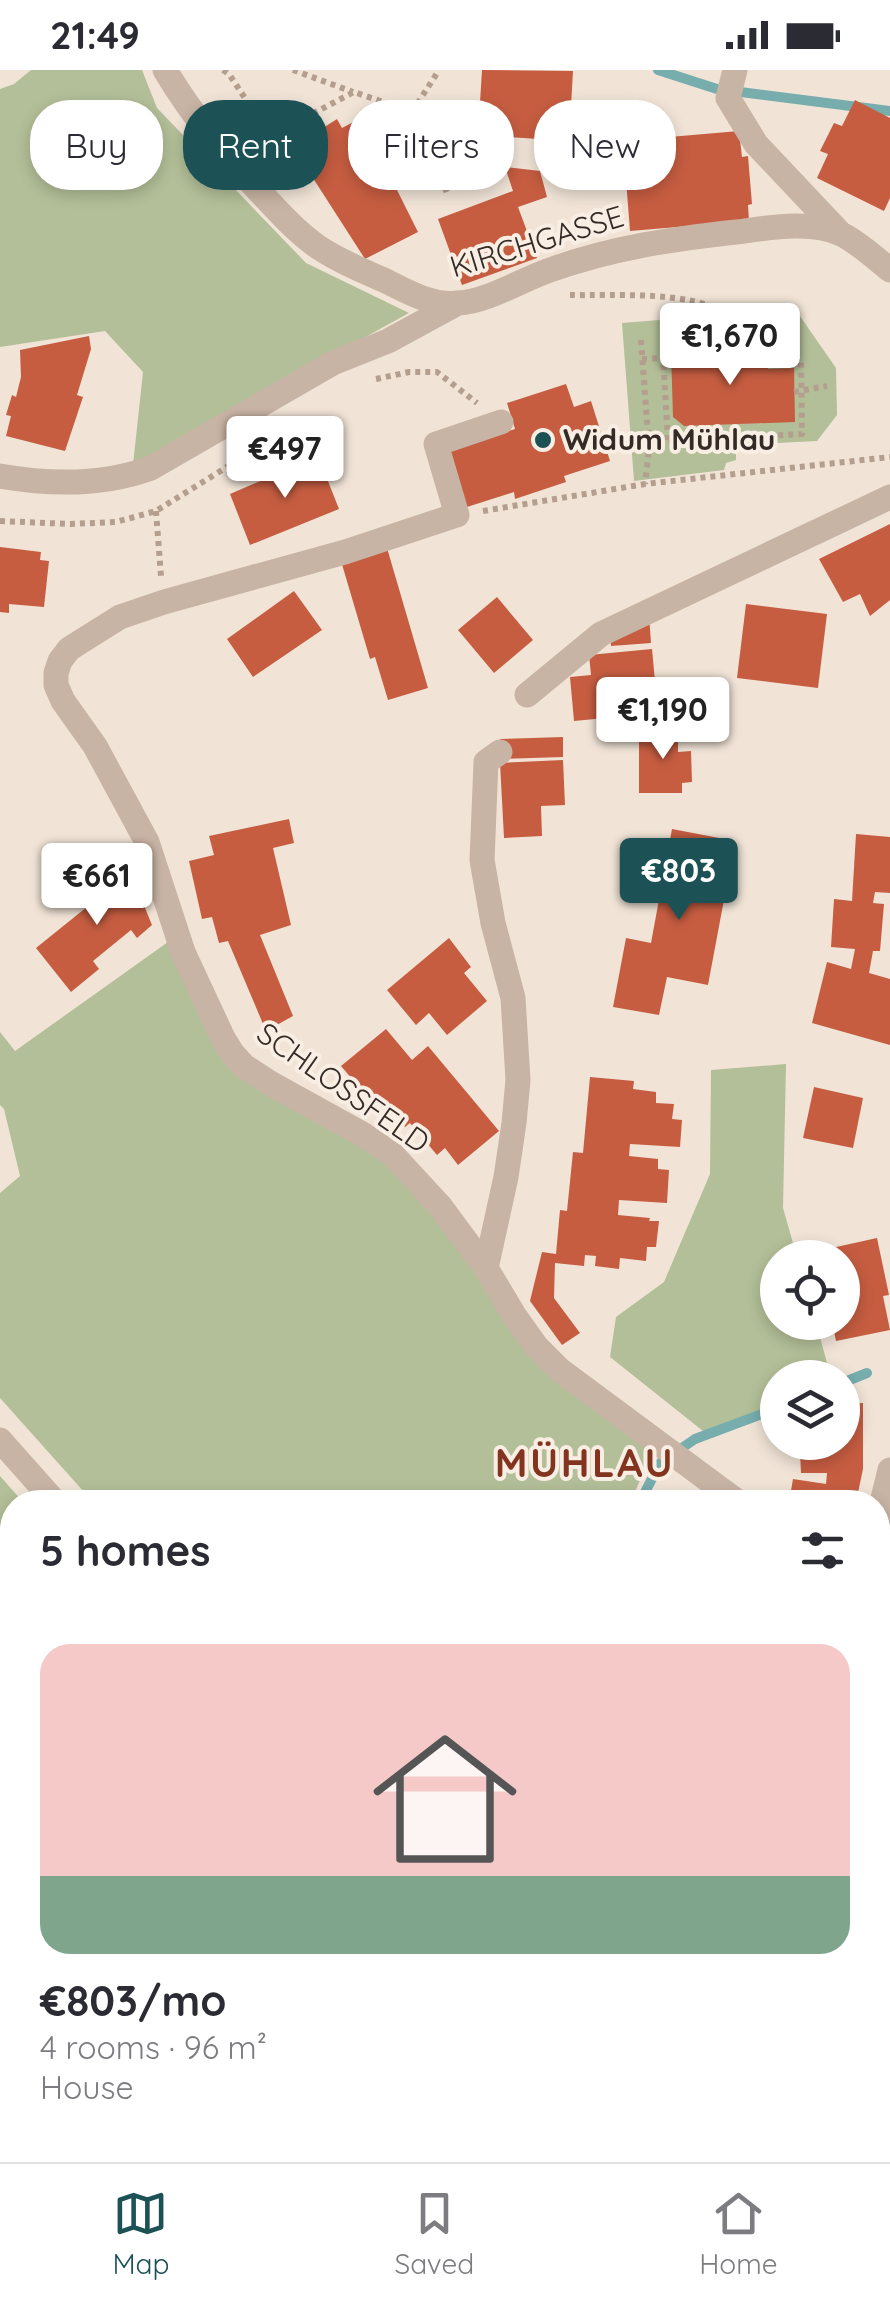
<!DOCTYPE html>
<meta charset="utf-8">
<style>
body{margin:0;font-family:Quicksand,sans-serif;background:#f7f7f7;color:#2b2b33;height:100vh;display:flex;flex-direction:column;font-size:38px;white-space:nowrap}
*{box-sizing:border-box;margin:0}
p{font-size:32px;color:#7c7c81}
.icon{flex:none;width:55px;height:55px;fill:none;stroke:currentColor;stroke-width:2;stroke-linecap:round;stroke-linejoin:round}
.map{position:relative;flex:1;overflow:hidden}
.panel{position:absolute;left:0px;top:1420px;width:890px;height:672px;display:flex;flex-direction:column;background:#fff;border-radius:40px 40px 0 0;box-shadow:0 5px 15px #0003}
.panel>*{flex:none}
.guide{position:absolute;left:30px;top:30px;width:830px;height:90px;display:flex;gap:20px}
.fabs{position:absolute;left:760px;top:1170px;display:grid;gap:20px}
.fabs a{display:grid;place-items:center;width:100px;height:100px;border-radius:50%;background:#fff;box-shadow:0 5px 15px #0003;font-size:50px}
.price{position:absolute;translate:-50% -85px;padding:0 22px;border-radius:10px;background:#fff;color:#222;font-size:32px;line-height:65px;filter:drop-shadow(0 2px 5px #0008)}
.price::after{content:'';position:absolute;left:50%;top:60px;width:30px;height:22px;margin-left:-15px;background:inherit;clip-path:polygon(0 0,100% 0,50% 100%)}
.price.active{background:#1c5255;color:#fff}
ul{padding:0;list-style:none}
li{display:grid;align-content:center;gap:20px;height:530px;padding:0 40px}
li+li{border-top:2px solid #e1e1e2}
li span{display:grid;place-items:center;height:310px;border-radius:30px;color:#555}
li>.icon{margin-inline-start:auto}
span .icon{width:180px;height:180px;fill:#fffc;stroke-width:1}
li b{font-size:42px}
h2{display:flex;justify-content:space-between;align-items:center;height:120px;padding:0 40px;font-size:42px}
.pill{padding:0 35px;border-radius:40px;background:#fff;box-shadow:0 5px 15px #0003;font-size:35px;line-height:90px}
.pill.active{background:#1c5255;color:#fff}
.status{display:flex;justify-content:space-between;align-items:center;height:70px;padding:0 50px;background:#fff;direction:ltr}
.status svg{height:28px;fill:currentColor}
.tabs{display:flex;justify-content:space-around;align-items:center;height:140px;border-top:2px solid #e1e1e2;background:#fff;font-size:28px;color:#7c7c81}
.tabs a{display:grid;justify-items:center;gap:5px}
.tabs .active{color:#1c5255}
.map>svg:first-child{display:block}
.green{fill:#b3bf98}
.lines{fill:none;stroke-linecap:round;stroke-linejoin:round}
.stream{stroke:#77adad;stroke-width:10}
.building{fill:#c65d41}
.path{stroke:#b49e8e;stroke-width:6;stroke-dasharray:5 5;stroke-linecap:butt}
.minor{stroke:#c8b4a4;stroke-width:25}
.poi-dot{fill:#1c5255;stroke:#f9eee4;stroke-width:4}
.labels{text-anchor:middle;stroke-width:8;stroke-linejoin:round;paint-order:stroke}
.street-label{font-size:30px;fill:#342a26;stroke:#f9eee4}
.poi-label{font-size:30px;font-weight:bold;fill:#342a26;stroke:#f9eee4;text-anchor:start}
.district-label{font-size:40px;font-weight:bold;letter-spacing:2.5px;fill:#82341f;stroke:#f9eee4}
</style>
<div class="status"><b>21:49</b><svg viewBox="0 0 49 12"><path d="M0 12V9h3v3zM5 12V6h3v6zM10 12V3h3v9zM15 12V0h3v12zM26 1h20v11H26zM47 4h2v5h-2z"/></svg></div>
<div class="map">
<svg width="890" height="2092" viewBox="0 0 890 2092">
<rect width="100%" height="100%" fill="#f1e4d7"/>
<!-- green -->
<path class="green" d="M31 0H142L157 38 306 193 409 243 133 395 143 302 105 261 0 277V19L14 14Z
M795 239 836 298 837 345 817 371 736 375V390L726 393 724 400 634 411 622 253Z
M168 872 217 975 372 1082 425 1129 517 1266 655 1379 630 1432H93L0 1328V1123L20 1106 4 1039 0 1035V962L15 981Z
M786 994 783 1138 797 1187 778 1188V1252L816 1253 831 1307 778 1308 777 1334 703 1361 610 1287 616 1247 664 1212 710 1104 711 1000Z
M0 1406 23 1432H12V1566L0 1582Z
M0 1710 12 1730V2080H268L275 2092H0Z"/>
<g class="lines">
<!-- stream -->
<path class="stream" d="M658 0 717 19 890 41
M842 1313 867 1303
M640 1432 660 1393 695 1369 778 1338
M0 1568 12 1558"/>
</g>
<!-- building -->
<path class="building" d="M482 0 573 1 569 71 478 65Z
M855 30 890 48V128L884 141 817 108 828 84 820 81 834 53 842 56Z
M361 48 418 162 365 189 293 77 337 49 342 58Z
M739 61 742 87 748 86 752 134 748 135 749 151 630 161 623 71Z
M505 97 540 101 547 127 518 137 537 188 462 215 438 149 513 121Z
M89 266 91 279 77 325 83 327 65 381 6 366 11 346 6 345 12 325 16 327 21 307 20 280Z
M767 279 768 299 794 298 795 352 684 356 673 347 671 281Z
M566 314 574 337 591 331 610 391 564 406 566 412 515 429 514 422 467 437 449 380 515 359 507 333Z
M318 386 339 439 250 475 230 424Z
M890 454V530L870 546 860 524 843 532 819 489Z
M0 477 41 482 40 490 49 491 44 537 9 534V543L0 542Z
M387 478 428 618 388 630 375 587 370 589 341 491Z
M294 521 322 560 253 607 227 569Z
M497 527 533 570 494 603 458 560Z
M746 534 827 544 818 618 737 608Z
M649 545 651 573 611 576 610 562Z
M652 579 658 643 574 651 570 607 591 605 589 585Z
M678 657V682L691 681 692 712 682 713V723H639V659Z
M563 667V687L500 689V669Z
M563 690 565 735 541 736 542 766 504 768 500 693Z
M289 749 294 773 273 778 291 855 260 865 293 946 266 961 228 871 219 873 212 847 202 849 189 791 214 785 209 766Z
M672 759 735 771 708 915 667 907 659 945 613 937 626 868 651 873Z
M856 764 890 767V823L875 822 873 833 884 834 880 881H873L869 903 890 909V975L812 953 827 892 851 899 855 879 831 877 834 829 852 831Z
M125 789 152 855 137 868 131 860 93 891 99 899 71 922 36 878 103 824 95 813Z
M449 868 471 897 464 903 487 931 447 965 429 943 416 955 387 920Z
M386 959 412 990 428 976 499 1061 458 1095 445 1078 437 1085 410 1053 405 1057 384 1032 373 1041 367 1033 370 1030 341 996Z
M590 1007 634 1011 633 1019 656 1022V1033L674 1034 672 1049 682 1050 680 1077 630 1074 629 1086 658 1089V1099L669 1100 667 1133 619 1130 618 1145 650 1148 649 1151H659L656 1177H647L646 1191 620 1188 619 1199 595 1196 596 1186 585 1185 584 1196 555 1193 554 1228 580 1263 562 1275 530 1231 542 1182 556 1184 560 1140 567 1141 573 1082 583 1083Z
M814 1017 863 1028 853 1078 803 1068Z
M877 1168 889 1225 883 1226 890 1260 836 1271 832 1252H842V1188H819L818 1181Z
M863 1333V1399L856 1432H789L793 1409 826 1414 827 1403H801L800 1383 810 1382 809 1372H842V1334Z
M889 1547H890V1618L878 1615V1587Z
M878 1667 890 1670V1773L882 1771 879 1784Z
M890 1962V2052L878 2053V1964Z
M288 2080H420L426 2092H324L321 2087 312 2092H295Z
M621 2080H687L695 2092H629Z
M724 2080H787V2081L744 2092H733Z"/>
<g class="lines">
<!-- path -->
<path class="path" d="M223 0 229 4 270 66 354 22 412 42 448 125
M293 0 353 22
M412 42 439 0
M570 225C611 226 693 220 725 244L727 272 776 271 778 292H801L802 364 664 371 649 379 645 414
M641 270 649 379
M642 289 663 288
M376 309 409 302H437L477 333
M794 322 827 316
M668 370 663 288 671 276 727 272
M156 441 161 506
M483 441 645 414 890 387
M0 451 70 454 116 452 156 441 243 387 291 353
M0 1534 12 1506
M0 1908 12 1912"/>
<!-- minor -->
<path class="minor" d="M165 0C192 45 222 81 258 120 277 140 295 161 318 177 339 191 363 201 386 211 408 222 432 236 458 233 489 231 521 210 550 200 611 178 672 169 736 162 767 158 812 150 841 164 858 172 875 188 890 200
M735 0 728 28 756 74 840 163
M501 352 436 374 457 445 345 482 164 532 120 547 69 579 60 591 56 603V615L63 631 95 676 147 772 183 882 223 968 233 984 244 996 270 1013 364 1065 392 1084 440 1136 486 1198 514 1245 536 1276 560 1300 738 1432
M0 406C51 415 102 416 151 398L333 293 388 271 456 234
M527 625 601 564 890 427
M486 1198 506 1107 514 1053 518 1010 513 928 493 853 482 790 486 692 500 682
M0 1370 55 1432
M878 1449 890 1400
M559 2080 571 2092
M802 2080 803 2092"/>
</g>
<!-- markers -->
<circle class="poi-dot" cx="543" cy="370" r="10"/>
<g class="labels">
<!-- street labels -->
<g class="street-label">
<text transform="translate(537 172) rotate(-17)" y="10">KIRCHGASSE</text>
<text transform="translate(343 1018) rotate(35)" y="10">SCHLOSSFELD</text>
</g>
<!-- poi labels -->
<g class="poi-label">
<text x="563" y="380">Widum Mühlau</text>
</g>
<!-- district labels -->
<g class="district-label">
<text x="585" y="1407">MÜHLAU</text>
</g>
</g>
</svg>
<div class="fabs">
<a><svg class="icon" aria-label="locate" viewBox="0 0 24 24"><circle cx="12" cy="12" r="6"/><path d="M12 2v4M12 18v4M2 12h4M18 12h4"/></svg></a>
<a><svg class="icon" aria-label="layers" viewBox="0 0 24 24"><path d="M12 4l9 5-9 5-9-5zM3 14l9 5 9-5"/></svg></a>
</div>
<b class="price" style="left:730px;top:318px">€1,670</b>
<b class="price" style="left:285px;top:431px">€497</b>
<b class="price" style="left:663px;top:692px">€1,190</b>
<b class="price active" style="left:679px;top:853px">€803</b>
<b class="price" style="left:97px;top:858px">€661</b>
<div class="guide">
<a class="pill">Buy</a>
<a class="pill active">Rent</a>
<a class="pill">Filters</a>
<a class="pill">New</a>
</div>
<section class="panel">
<h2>5 homes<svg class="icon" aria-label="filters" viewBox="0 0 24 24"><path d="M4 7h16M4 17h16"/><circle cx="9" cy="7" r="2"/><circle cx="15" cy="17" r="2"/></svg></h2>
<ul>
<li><span style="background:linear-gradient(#f6c9c9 75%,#7fa58c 0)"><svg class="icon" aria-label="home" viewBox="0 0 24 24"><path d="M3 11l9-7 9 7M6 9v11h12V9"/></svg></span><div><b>€803/mo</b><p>4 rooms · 96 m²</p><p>House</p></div></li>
</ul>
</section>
</div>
<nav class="tabs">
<a class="active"><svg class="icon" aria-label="map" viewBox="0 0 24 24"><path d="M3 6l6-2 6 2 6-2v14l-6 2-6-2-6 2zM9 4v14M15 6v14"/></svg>Map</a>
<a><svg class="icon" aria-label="saved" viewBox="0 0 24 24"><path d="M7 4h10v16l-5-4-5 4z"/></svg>Saved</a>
<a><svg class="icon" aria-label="home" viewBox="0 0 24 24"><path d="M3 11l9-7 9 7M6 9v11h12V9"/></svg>Home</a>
</nav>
